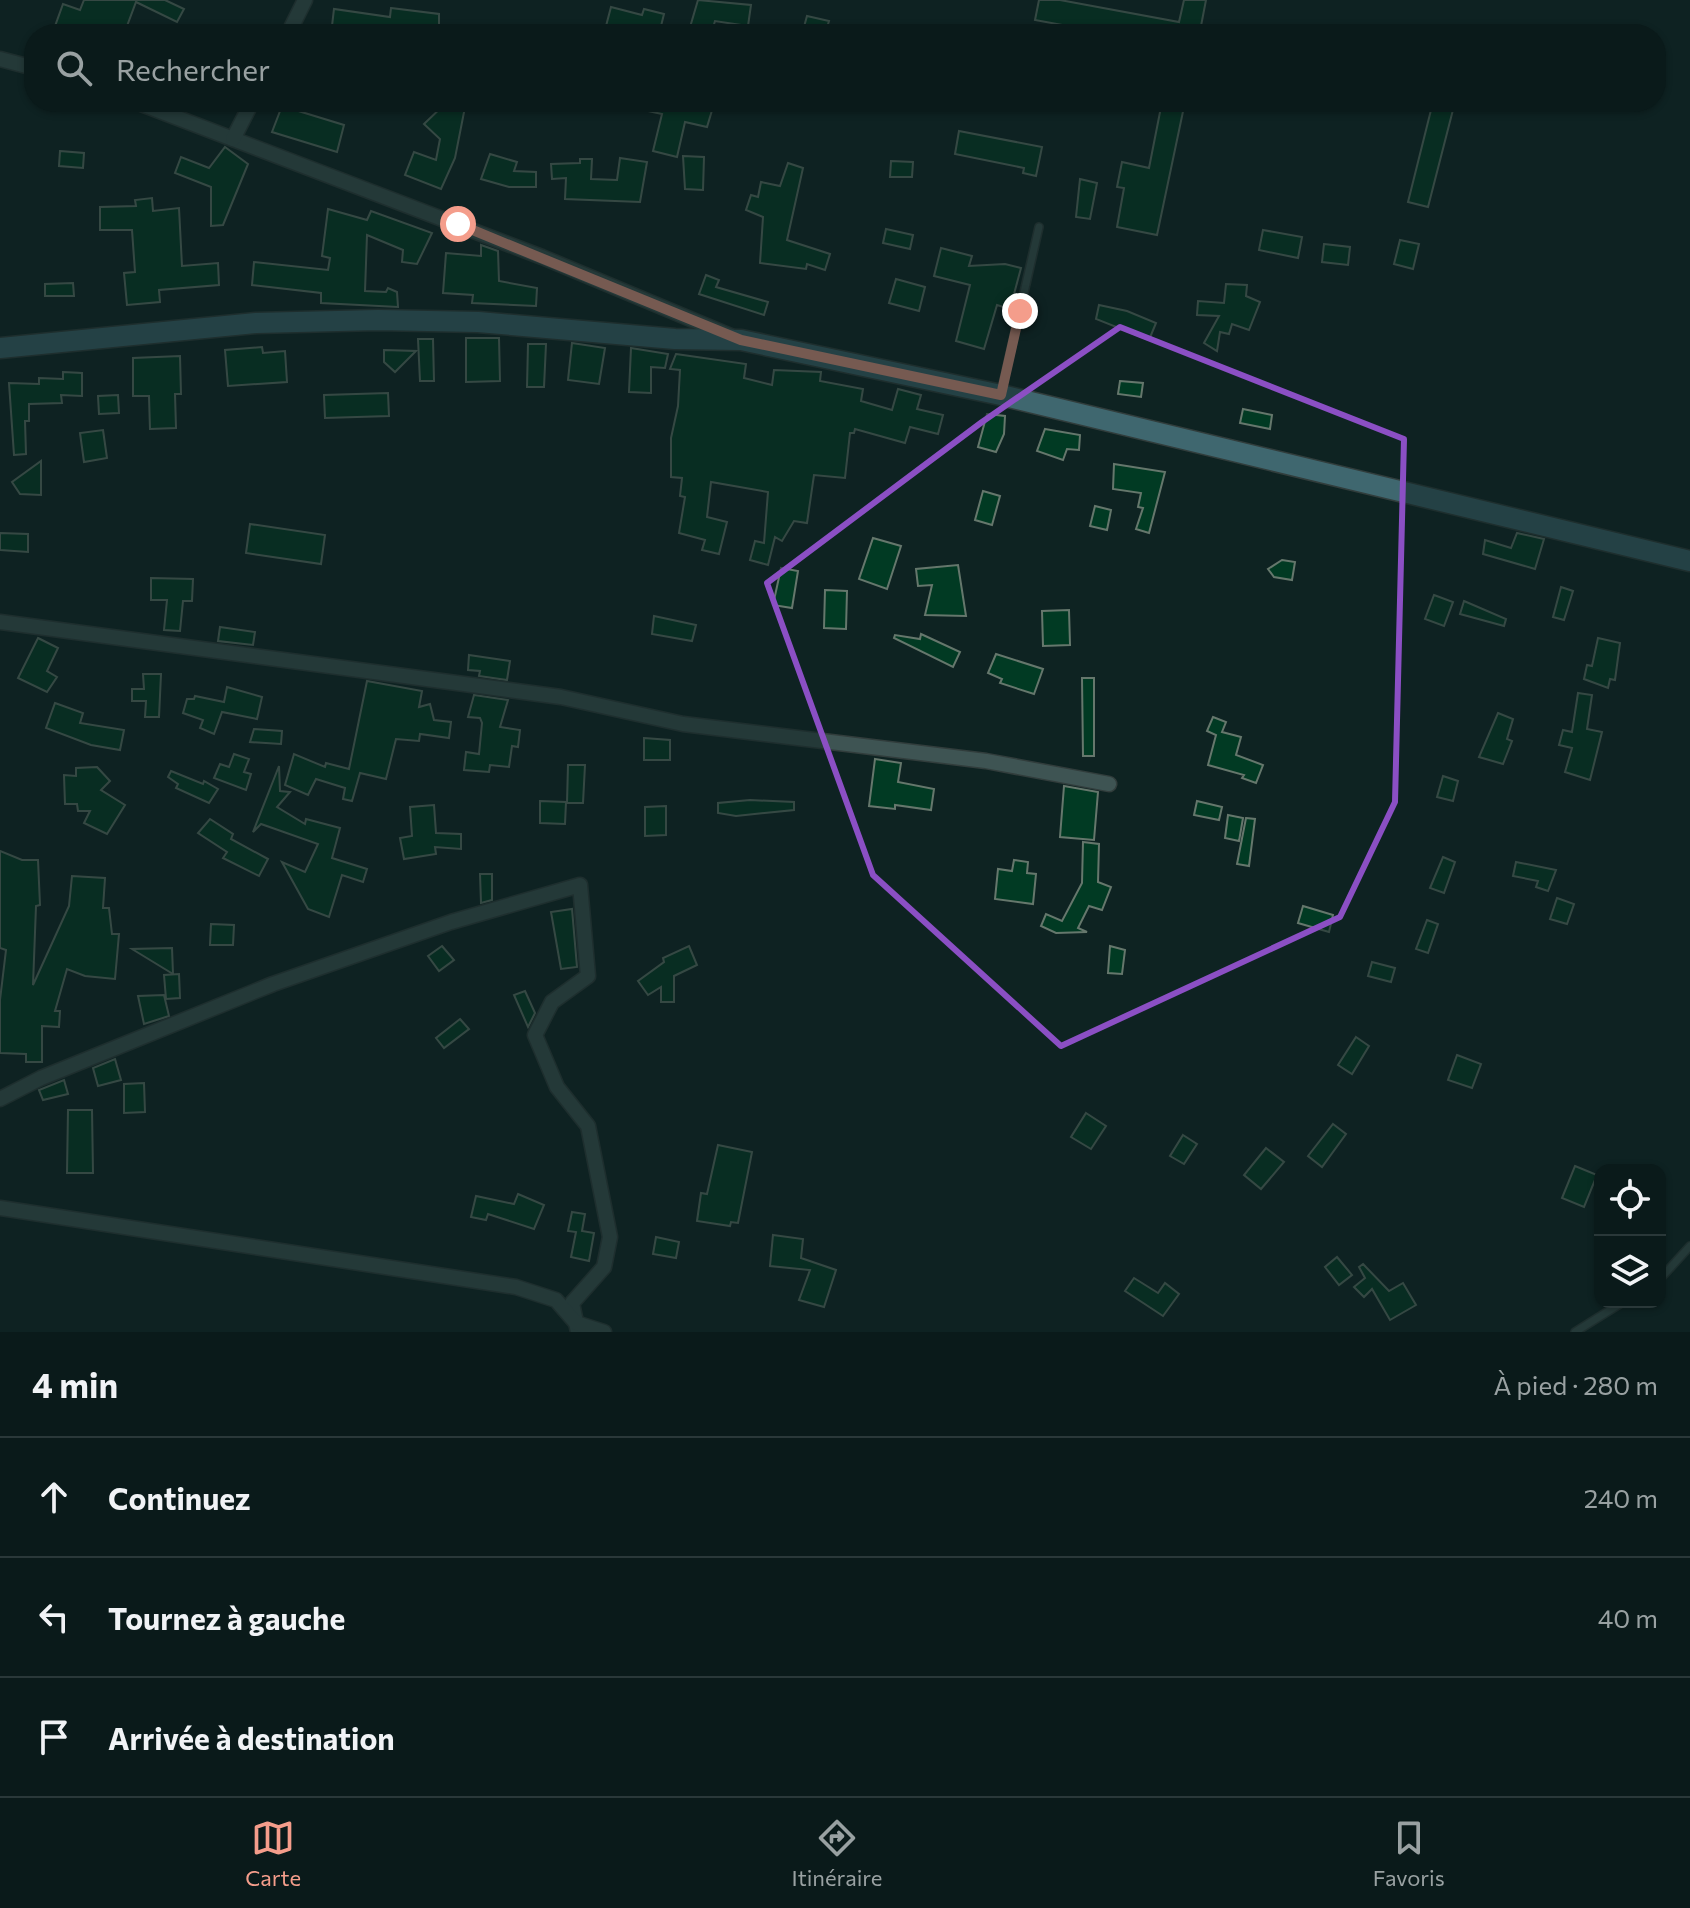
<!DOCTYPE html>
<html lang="fr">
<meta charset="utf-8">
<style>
body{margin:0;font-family:Commissioner,sans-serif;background:#132323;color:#f1f3f6}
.controls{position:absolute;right:24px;bottom:24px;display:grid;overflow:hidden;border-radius:16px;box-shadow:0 2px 6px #0004}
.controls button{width:72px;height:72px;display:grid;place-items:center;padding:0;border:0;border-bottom:2px solid #2a3839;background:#0a1a1a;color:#f1f3f6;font:40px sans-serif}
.stop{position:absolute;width:24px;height:24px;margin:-18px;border:6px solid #f49d8b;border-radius:50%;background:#fff}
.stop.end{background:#f49d8b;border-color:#fff;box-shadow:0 2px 8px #0008}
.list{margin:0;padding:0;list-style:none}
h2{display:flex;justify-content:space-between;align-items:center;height:104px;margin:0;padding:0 32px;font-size:34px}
h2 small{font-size:26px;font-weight:400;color:#99a1a2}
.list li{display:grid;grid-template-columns:52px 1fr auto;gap:24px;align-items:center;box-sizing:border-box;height:120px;padding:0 32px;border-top:2px solid #2a3839}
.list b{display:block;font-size:30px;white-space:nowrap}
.list em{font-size:26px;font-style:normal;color:#99a1a2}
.icon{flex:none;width:44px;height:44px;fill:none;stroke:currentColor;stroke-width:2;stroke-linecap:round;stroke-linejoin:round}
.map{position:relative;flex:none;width:1690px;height:1332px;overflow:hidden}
.search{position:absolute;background:#0a1a1a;box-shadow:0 2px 6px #0004;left:24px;right:24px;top:24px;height:88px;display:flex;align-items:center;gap:20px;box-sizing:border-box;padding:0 28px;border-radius:32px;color:#99a1a2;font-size:30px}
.sheet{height:464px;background:#0a1a1a}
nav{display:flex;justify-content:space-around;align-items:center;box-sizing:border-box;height:112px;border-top:2px solid #2a3839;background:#0a1a1a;font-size:22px;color:#99a1a2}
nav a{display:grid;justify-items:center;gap:4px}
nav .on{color:#f49d8b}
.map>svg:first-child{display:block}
</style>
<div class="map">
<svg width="1690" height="1332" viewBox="0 0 1690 1332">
<rect width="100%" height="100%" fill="#0e2322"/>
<g fill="#013a23" stroke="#65776c" stroke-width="2">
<polygon points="84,0 165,0 184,9 177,22 136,2 124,34 69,34 54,29 63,4 80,10"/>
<polygon points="698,0 751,5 748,26 715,21 711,34 688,34"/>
<polygon points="1039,0 1060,0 1179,22 1184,0 1206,0 1201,26 1210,27 1209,34 1111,34 1035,20"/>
<polygon points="611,7 642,15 644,9 664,14 659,34 637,34 606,26"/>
<polygon points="391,8 439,14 439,30 405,28 405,32 374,28 374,31 332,26 334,9 390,17"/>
<polygon points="807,16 829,21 825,34 802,34"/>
<polygon points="447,102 466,102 455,158 441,189 405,175 414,152 436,160 440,139 424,124"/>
<polygon points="635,102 692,102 713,107 707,127 685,122 677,157 653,151 662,114 634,108"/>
<polygon points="1162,102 1185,102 1157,235 1117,227 1124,188 1117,187 1122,162 1149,168"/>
<polygon points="1433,102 1455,102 1428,207 1408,202"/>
<polygon points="282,106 344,125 337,152 272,132"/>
<polygon points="959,131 1042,147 1036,176 1023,173 1024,168 955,154"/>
<polygon points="225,147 248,164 223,225 211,226 211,187 175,173 181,157 209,168"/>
<polygon points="60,151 84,153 83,168 59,166"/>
<polygon points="490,154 517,162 514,171 536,172 536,187 509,187 481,179"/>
<polygon points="683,156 704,157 703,190 685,189"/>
<polygon points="620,158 647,162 640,202 565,199 566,178 552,179 551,164 580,163 580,159 592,159 591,179 617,180"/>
<polygon points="891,161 913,162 912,177 890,177"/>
<polygon points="788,163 803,168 787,240 830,254 825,270 807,264 806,269 760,263 763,217 746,210 751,195 758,197 761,182 780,186"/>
<polygon points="1080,179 1097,183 1090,219 1076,217"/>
<polygon points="152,198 153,211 179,208 182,266 218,263 219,285 159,290 160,302 127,305 124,273 135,272 132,230 100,230 100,207 136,206 135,200"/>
<polygon points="328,209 367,220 371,211 432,233 417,264 402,262 403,250 367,235 365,291 386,292 388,288 397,292 398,307 321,303 321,293 252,285 254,262 328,270 330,258 322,256"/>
<polygon points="886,229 913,235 910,249 883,243"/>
<polygon points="1263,230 1302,237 1298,258 1259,250"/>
<polygon points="1400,240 1419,244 1413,269 1394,264"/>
<polygon points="1324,244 1350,247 1348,265 1322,262"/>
<polygon points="481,245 498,251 499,281 537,288 536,306 472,303 473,295 443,293 446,253 481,256"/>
<polygon points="941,248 972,256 969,266 1005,264 1021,268 1010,309 997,305 984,349 956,341 970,285 934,276"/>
<polygon points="706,275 719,280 716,287 768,302 764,315 699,294"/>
<polygon points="896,279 925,287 919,311 889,303"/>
<polygon points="73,283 74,296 45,296 45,284"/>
<polygon points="1226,284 1247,285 1246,296 1260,302 1249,330 1232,324 1229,334 1220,332 1217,351 1204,343 1219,316 1197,315 1198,301 1224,303"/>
<polygon points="1099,305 1127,311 1156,323 1149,340 1096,319"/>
<polygon points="466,338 499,338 500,381 466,382"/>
<polygon points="418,339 433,339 434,381 420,381"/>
<polygon points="572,343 605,348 599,384 568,380"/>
<polygon points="528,344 546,344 544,387 527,387"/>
<polygon points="262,347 263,353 285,351 287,382 228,386 225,350"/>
<polygon points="631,348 668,354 665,368 651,367 651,393 629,392"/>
<polygon points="384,350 416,351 395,372 384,362"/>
<polygon points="676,354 746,364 744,378 772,385 774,370 821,372 820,381 863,389 861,401 892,410 898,389 921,395 917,409 943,415 938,434 910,427 905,443 855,429 854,433 850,433 845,478 814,475 807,523 794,521 782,541 775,537 768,565 750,560 755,541 764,543 768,492 711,482 707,517 727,522 719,554 702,550 705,540 679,533 685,497 680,496 682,478 671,477 671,438 678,406 680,370 670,369"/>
<polygon points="180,356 181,394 175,394 176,428 150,429 149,396 133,396 133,358"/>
<polygon points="63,372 82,373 82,396 61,395 62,403 29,404 29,421 25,421 26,454 14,455 9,383 39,384 39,378 63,379"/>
<polygon points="1120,381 1143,383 1141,397 1118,394"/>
<polygon points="388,393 389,416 325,418 324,395"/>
<polygon points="118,395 119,413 99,414 98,396"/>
<polygon points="1243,409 1272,415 1270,429 1240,423"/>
<polygon points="987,414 1005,416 1004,434 996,452 978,447"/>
<polygon points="1045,429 1080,435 1079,450 1067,449 1063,460 1037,451"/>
<polygon points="103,430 107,458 84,462 80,433"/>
<polygon points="41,461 41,495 20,494 12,482"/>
<polygon points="1114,464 1165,472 1149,533 1136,529 1143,508 1138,507 1141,493 1113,489"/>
<polygon points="983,491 1000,496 992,525 975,520"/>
<polygon points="1095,506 1111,510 1107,530 1090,526"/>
<polygon points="250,524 325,535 321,564 246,553"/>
<polygon points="0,533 28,534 28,552 0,550"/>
<polygon points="1517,533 1544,539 1535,569 1483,554 1485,540 1511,548"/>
<polygon points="873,538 901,546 887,589 859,579"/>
<polygon points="1282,560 1295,562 1292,580 1274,577 1268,569"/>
<polygon points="958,565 966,616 925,615 932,585 918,586 916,569"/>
<polygon points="781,568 798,571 792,608 773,605"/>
<polygon points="151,578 193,579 192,601 183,601 180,631 164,630 167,600 151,600"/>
<polygon points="1561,587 1573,591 1564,620 1553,617"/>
<polygon points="825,590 847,591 846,629 824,628"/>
<polygon points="1434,595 1453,602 1444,626 1425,619"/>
<polygon points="1464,601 1506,619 1504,626 1460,614"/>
<polygon points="1069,610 1070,645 1043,646 1042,611"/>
<polygon points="654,616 696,625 692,641 652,634"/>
<polygon points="220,627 255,632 253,645 218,641"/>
<polygon points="921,634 960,652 953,667 894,638 895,635 920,639"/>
<polygon points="38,638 58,648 47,671 57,677 47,692 18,678"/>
<polygon points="1598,638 1620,643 1615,680 1610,679 1608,688 1584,679 1587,665 1592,666"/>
<polygon points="996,654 1043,669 1034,694 1000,683 1002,679 988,673"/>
<polygon points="469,655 510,661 507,680 479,676 480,671 468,670"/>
<polygon points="143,674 161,674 159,717 145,717 146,701 132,701 132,689 144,689"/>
<polygon points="1082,678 1094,678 1094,756 1083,756"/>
<polygon points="367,681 422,691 419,707 430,704 434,720 451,722 449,738 420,734 419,741 396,739 386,779 360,773 352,801 343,799 345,788 316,779 308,795 285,785 294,754 325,767 326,763 349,769"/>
<polygon points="227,687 262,697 257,719 222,712 214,734 200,728 203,720 183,713 187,699 194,699 195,696 224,702"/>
<polygon points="1578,693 1592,695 1587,729 1602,732 1590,780 1565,772 1572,748 1559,745 1563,730 1572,732"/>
<polygon points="474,695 508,700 500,727 520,730 518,747 512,746 509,767 490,765 489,772 464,770 466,752 479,754 482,723 480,718 468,717"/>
<polygon points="55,703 83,713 80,723 124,730 120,750 91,745 46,728"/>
<polygon points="1498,713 1513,719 1507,739 1512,741 1503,764 1479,757"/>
<polygon points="1213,717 1226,722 1222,732 1241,737 1236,755 1263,765 1256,783 1242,778 1244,775 1208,765 1216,735 1207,731"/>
<polygon points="254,729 282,731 281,744 250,742"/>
<polygon points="644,738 670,740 670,760 644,760"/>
<polygon points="234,754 249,759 244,772 251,774 246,790 214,778 220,764 229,767"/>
<polygon points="875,759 901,763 898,782 934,789 931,810 895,805 895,809 869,806"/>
<polygon points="568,765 585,765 583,803 567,803"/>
<polygon points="279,766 280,791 290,792 277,807 305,824 306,819 340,828 332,858 367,869 363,882 342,875 329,917 308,909 282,862 305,872 318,844 261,824 253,832"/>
<polygon points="97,767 110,781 101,790 125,805 107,834 84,823 90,811 78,811 77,804 65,804 64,775 76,776 76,768"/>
<polygon points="171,771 203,784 204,781 218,789 209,803 176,788 178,784 168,777"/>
<polygon points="1443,776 1458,781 1453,801 1437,797"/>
<polygon points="1064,786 1098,792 1094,840 1060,837"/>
<polygon points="750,800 794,802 794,810 736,816 718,813 718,803"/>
<polygon points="540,801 566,802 565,824 540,823"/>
<polygon points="1197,801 1222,807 1219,820 1194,815"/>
<polygon points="434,805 436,833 461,834 461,849 435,847 436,854 404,859 400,838 412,836 410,807"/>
<polygon points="666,806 666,835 645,836 645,807"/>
<polygon points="1228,815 1243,818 1239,841 1225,838"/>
<polygon points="1246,818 1255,819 1249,866 1237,864"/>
<polygon points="210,819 233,834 231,839 268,859 259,876 223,858 227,852 198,833"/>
<polygon points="1083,842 1099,844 1098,882 1111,887 1102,910 1089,906 1078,928 1087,932 1056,933 1041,926 1046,914 1062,921 1082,883"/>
<polygon points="0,851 22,860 38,860 40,905 36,906 33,985 69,906 72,876 105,878 103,908 109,908 112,934 119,934 115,979 85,976 67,969 55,1011 60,1011 59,1027 42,1026 42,1062 26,1062 26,1054 0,1053 0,1000 6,950 0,948"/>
<polygon points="1443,857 1455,862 1444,893 1430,888"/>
<polygon points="1014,860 1028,862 1027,873 1036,874 1033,904 995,899 998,869 1012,871"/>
<polygon points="1516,862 1556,870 1548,891 1536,887 1538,881 1513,876"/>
<polygon points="480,874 492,874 492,900 481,903"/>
<polygon points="1557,898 1574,904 1567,924 1550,919"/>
<polygon points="1303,906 1333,915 1329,932 1298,923"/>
<polygon points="572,909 577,967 561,969 551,912"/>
<polygon points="1427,920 1438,924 1428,953 1416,949"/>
<polygon points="211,924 234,925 233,945 210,945"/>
<polygon points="442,946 454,960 439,971 428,956"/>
<polygon points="689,946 697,965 674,976 674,1002 661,1002 661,987 648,995 638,981 664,962 663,958"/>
<polygon points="1110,946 1125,950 1122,974 1108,973"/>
<polygon points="172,948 173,974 132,949"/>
<polygon points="1372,962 1395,968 1391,982 1368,976"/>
<polygon points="179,974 180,998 166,999 164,975"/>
<polygon points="525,991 535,1013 528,1027 514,995"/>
<polygon points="164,995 169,1016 144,1024 138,996"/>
<polygon points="460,1019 469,1029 444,1048 436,1038"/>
<polygon points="1356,1037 1369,1046 1352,1074 1338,1065"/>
<polygon points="1457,1055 1481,1064 1472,1088 1448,1080"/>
<polygon points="115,1059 121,1080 98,1086 93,1068"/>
<polygon points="64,1080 68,1094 43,1100 39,1090"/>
<polygon points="144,1083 145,1112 124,1113 124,1084"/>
<polygon points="68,1110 92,1110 93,1173 67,1173"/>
<polygon points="1086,1113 1106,1126 1091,1149 1071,1137"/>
<polygon points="1333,1124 1346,1134 1322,1167 1308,1156"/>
<polygon points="1183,1135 1197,1144 1184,1164 1170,1156"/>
<polygon points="718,1145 752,1152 738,1223 731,1222 730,1226 697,1221 701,1193 707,1194"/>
<polygon points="1266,1148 1284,1162 1261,1189 1244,1175"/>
<polygon points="1575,1166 1597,1175 1584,1207 1562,1198"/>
<polygon points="518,1194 544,1205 534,1229 488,1214 486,1220 471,1217 476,1196 514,1204"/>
<polygon points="572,1212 585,1214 582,1231 594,1233 589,1261 571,1257 576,1232 568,1231"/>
<polygon points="773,1235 803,1239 801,1258 836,1270 824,1307 799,1300 810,1270 770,1266"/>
<polygon points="656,1237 679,1242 676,1258 653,1254"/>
<polygon points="1337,1257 1352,1275 1339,1285 1325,1267"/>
<polygon points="1363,1264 1389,1291 1403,1283 1416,1305 1390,1320 1372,1289 1364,1297 1354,1287 1365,1278 1359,1267"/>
<polygon points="1134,1278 1158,1293 1165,1283 1179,1294 1163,1316 1125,1291"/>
</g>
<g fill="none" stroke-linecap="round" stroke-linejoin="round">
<defs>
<g id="lane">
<polyline points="1001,393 1039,227"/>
<polyline points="1660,1279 1690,1246"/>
<polyline points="1575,1332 1623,1302"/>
</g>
<g id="street">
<polyline points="288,34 305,0"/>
<polyline points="0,59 34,68"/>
<polyline points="136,102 542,257 731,336"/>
<polyline points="233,139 252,102"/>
<polyline points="0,622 561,697 683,724 986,761 1109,784"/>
<polyline points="0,1099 41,1078 273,984 451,922 580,885 588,976 552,1002 535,1035 557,1087 588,1126 610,1237 604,1267 572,1303 578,1332"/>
<polyline points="0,1208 516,1287 556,1300 576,1323 604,1332"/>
</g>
<polyline id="secondary" points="0,348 256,323 378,320 478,322 675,339 741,340 1001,395 1690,561"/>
</defs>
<use href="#lane" stroke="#313d3c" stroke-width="10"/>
<use href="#street" stroke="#313d3c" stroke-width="17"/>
<use href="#secondary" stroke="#313d3c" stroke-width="23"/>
<use href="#lane" stroke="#3e5453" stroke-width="7"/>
<use href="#street" stroke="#3e5453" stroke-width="14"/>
<use href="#secondary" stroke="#3f676f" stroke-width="20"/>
</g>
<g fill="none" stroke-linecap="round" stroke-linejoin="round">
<polyline stroke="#f49d8b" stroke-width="10" points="458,224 741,340 1001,395 1020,311"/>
</g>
<path d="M0 0H1690V1332H0ZM 1120,327 L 1404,439 L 1395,802 L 1340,917 L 1061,1046 L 873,875 L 767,583 L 982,422 Z" fill="#0e2322" fill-opacity=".55" fill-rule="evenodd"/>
<path fill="none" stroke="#8b4fc4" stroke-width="6" stroke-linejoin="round" d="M 1120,327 L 1404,439 L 1395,802 L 1340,917 L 1061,1046 L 873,875 L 767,583 L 982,422 Z"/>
</svg>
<div class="controls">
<button><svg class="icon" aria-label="locate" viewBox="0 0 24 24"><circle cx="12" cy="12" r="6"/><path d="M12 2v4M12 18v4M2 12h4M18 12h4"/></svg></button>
<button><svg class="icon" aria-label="layers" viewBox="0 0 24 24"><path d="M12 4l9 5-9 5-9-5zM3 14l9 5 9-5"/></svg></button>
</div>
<div class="stop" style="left:458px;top:224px"></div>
<div class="stop end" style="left:1020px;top:311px"></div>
<div class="search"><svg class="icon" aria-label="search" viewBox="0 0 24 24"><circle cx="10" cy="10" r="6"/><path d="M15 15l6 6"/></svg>Rechercher</div>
</div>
<section class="sheet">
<h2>4 min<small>À pied · 280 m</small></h2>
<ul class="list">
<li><svg class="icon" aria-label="ahead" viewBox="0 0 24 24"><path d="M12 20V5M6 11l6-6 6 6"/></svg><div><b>Continuez</b></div><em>240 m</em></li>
<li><svg class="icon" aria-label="left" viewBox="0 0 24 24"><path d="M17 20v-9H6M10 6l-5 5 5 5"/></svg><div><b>Tournez à gauche</b></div><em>40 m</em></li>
<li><svg class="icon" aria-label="arrive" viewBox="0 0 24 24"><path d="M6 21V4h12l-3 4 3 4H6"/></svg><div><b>Arrivée à destination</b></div></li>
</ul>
</section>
<nav>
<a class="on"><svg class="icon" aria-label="map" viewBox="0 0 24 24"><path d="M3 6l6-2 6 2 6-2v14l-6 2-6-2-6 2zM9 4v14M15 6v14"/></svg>Carte</a>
<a><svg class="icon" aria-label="directions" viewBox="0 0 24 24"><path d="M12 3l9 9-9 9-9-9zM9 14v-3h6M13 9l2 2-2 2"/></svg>Itinéraire</a>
<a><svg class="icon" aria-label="saved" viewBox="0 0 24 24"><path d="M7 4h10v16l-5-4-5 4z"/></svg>Favoris</a>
</nav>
